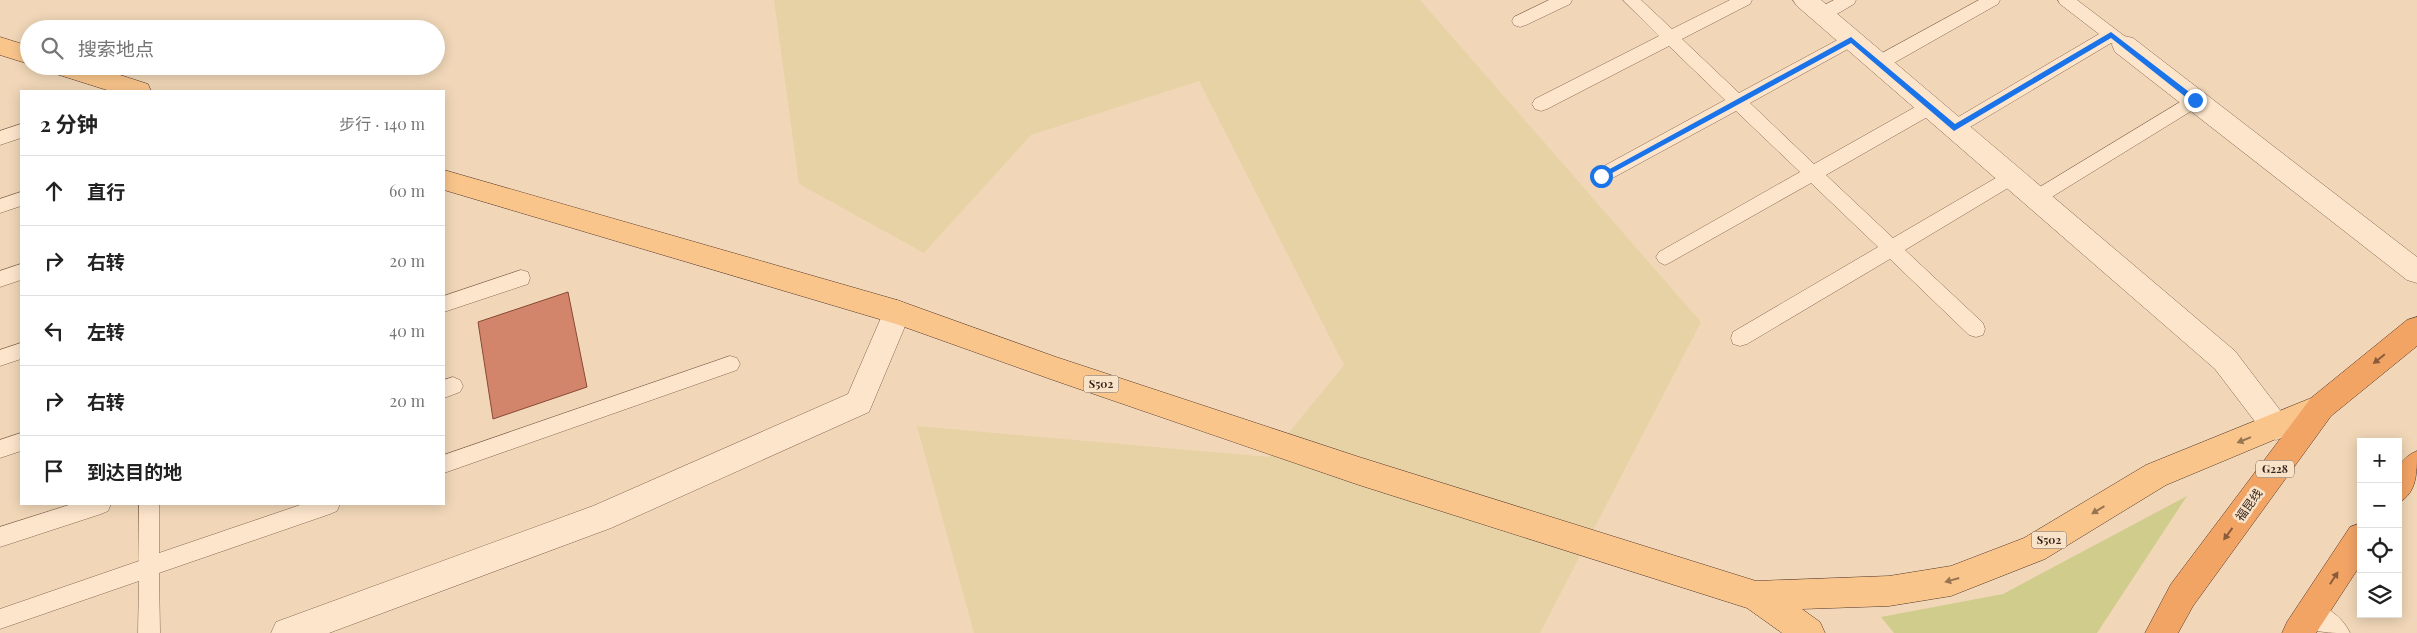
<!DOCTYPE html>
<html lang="zh">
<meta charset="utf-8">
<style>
body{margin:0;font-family:"Playfair Display","Noto Sans SC",serif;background:#f2f2f2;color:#222}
.controls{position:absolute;right:15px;bottom:15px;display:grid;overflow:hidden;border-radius:0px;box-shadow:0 2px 12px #0003}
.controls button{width:45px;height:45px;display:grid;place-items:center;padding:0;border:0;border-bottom:1px solid #e0e0e0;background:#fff;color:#222;font:25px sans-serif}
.stop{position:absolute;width:15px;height:15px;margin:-11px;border:4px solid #1a73e8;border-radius:50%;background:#fff}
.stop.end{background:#1a73e8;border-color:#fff;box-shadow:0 1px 5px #0008}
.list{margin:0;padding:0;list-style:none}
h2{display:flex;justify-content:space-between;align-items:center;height:65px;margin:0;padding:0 20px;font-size:21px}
h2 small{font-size:16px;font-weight:400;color:#767676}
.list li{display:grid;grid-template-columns:32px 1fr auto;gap:15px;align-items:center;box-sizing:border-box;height:70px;padding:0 20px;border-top:1px solid #e0e0e0}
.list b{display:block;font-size:19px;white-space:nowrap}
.list em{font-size:16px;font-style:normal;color:#767676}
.icon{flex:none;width:28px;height:28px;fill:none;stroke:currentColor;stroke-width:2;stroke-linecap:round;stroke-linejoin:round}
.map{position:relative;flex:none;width:2417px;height:633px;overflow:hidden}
.search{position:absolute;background:#fff;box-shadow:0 2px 12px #0003;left:20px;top:20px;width:425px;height:55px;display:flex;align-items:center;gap:12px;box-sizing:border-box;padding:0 18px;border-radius:28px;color:#767676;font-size:19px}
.panel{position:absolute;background:#fff;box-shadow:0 2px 12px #0003;left:20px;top:90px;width:425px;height:415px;border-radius:0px}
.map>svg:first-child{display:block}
</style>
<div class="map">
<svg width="2417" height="633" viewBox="0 0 2417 633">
<rect width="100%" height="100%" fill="#f1d7b8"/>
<polygon fill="#e7d2a5" points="774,0 1420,0 1701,322 1540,633 974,633 917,426 1269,457 1344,365 1199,81 1031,135 924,253 799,184"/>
<polygon fill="#cfcc8c" points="2187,496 2097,633 1894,633 1881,617 2003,594"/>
<polygon fill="#d2856a" stroke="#884a36" points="568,292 587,387 493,419 478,322"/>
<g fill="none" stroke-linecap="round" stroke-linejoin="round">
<defs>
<g id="service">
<polygon points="1549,0 1572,0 1570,4 1526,25 1520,27 1514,25 1512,21 1514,17"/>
<polygon points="1623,0 1641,0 1672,29 1730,0 1752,0 1750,4 1682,39 1739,93 1845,36 1851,34 1857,36 1859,40 1857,44 1750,103 1814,164 1924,102 1930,100 1936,102 1939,107 1936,112 1826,175 1893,238 2006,172 2012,170 2018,172 2021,177 2018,182 1905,250 1983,323 1985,329 1983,335 1976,337 1969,335 1890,259 1747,344 1740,346 1733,344 1731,338 1733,332 1878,247 1811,183 1671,262 1665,265 1659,262 1656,257 1659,252 1800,172 1736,111 1607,181 1601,183 1595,181 1592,176 1595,171 1725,100 1669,46 1547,109 1541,111 1535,109 1532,104 1535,99 1659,36"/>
<path d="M 1834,0 L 1856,0 L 1854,4 C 1843,10 1828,22 1815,18 L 1813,14 L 1815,10 Z"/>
<polygon points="1979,0 2000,0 1998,4 1885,68 1879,69 1873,68 1871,63 1873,58"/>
<polygon points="2058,0 2077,0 2127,38 2129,42 2127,46 2121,48 2111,43 1960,133 1954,135 1948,133 1945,128 1948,123 2099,34 2060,4"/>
<polygon points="2195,93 2201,95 2203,100 2201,105 2042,203 2036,205 2030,203 2027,198 2030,193"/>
<polygon points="21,124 21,138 0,145 0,131"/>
<polygon points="21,192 21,206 0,213 0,199"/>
<polygon points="21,264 21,280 0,287 0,271"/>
<polygon points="521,270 528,272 530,278 528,284 444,312 444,296"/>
<polygon points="21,343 21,359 0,366 0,350"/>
<polygon points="730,356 737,358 740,364 737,370 444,473 444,455"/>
<polygon points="453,377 460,380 463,386 460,392 444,398 444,380"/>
<polygon points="21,433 21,451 0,458 0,440"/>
<polygon points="72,504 111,504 108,511 101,514 0,547 0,527"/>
<polygon points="139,504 159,504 159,553 303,504 340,504 337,511 330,514 159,573 160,633 138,633 139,581 0,629 0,609 139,561"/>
</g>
<g id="minor">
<polygon points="1793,0 1821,0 2235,351 2286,418 2290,427 2286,436 2276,440 2266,436 2215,369 1797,6"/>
<polygon points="2124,36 2133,38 2417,257 2417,283 2407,280 2115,52 2112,45 2115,38"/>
<polygon points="897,300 907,304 911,312 869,412 611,528 329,633 271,633 276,622 593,506 848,394 887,304"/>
<path d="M 2310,600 C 2326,606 2343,617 2350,633 C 2326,633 2305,633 2294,615 L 2299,604 Z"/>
</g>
<g id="primary">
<polygon points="0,37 29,46 29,64 0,55"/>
<polygon points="50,66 92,66 148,84 151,91 110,91 53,73"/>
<polygon points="444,170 897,300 1056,357 1359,457 1756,581 1889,576 1951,566 2024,538 2146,465 2321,394 2331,398 2335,407 2331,416 2166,485 2045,559 1951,596 1889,606 1802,609 1820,622 1825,633 1782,633 1747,608 1359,485 1056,381 896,324 444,190"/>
</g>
<g id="trunk">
<polygon points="2417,317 2417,346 2331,416 2193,606 2178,633 2145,633 2171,584 2311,398 2407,320"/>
<path d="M 2417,451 C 2417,474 2417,493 2398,503 C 2398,480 2392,461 2417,451 Z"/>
<polygon points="2361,523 2361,564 2316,633 2282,633 2287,622 2350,527"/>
</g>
</defs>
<use href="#service" stroke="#886652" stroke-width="1"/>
<use href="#minor" stroke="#886652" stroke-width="1"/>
<use href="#primary" stroke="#543528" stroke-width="1"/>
<use href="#trunk" stroke="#543528" stroke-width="1"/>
<use href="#service" fill="#fce5cb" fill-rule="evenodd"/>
<use href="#minor" fill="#fce5cb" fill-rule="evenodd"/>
<use href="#primary" fill="#f9c58b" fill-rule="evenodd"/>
<use href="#trunk" fill="#f2a465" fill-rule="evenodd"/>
</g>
<defs><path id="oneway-solid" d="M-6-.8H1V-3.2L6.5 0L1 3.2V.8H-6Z" transform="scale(1.25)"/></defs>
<g fill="#8a5c3b">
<use href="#oneway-solid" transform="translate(2379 359) rotate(141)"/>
<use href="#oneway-solid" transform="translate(2228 534) rotate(126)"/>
<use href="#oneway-solid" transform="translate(2334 578) rotate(-57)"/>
</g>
<g fill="#977452">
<use href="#oneway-solid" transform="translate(2244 440) rotate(158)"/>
<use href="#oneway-solid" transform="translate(2098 510) rotate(149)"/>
<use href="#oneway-solid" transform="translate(1952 580) rotate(164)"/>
</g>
<polygon fill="#1a73e8" points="2111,32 2197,98 2197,102 2192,102 2111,38 1954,131 1851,43 1603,178 1598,178 1597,176 1851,37 1955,124"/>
<g text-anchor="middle" stroke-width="5" stroke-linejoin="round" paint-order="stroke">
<g fill="#f8e2c8" stroke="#705c4e" stroke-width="1">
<rect x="1083.5" y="375.5" width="35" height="17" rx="4"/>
<rect x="2256" y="460.5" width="38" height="17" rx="4"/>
<rect x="2031.5" y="531.5" width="35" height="17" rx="4"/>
</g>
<g font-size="11" font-weight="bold" fill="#352219">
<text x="1101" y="388">S502</text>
<text x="2275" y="473">G228</text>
<text x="2049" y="544">S502</text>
</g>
<g font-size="12" fill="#352219" stroke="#f8e2c8">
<text transform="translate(2249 505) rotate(-54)" y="4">福昆线</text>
</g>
</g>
</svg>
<div class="controls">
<button>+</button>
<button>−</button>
<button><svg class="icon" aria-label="locate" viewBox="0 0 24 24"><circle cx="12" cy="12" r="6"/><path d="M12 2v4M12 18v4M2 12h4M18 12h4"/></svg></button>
<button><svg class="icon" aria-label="layers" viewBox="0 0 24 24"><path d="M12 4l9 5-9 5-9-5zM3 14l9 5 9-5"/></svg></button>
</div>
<div class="stop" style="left:1601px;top:176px"></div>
<div class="stop end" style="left:2195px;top:100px"></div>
<div class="search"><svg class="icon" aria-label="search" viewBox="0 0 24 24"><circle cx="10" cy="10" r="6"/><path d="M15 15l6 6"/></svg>搜索地点</div>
<section class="panel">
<h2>2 分钟<small>步行 · 140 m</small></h2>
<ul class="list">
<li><svg class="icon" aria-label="ahead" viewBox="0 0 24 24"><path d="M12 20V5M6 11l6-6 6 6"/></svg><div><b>直行</b></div><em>60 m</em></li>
<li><svg class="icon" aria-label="right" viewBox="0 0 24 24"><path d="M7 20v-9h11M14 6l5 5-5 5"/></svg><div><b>右转</b></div><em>20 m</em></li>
<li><svg class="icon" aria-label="left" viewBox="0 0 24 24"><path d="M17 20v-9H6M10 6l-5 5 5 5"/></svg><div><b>左转</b></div><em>40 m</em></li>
<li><svg class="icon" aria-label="right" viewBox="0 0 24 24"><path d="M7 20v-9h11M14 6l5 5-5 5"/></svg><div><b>右转</b></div><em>20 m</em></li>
<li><svg class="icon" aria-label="arrive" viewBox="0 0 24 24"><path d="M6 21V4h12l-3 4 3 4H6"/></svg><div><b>到达目的地</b></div></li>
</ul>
</section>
</div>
